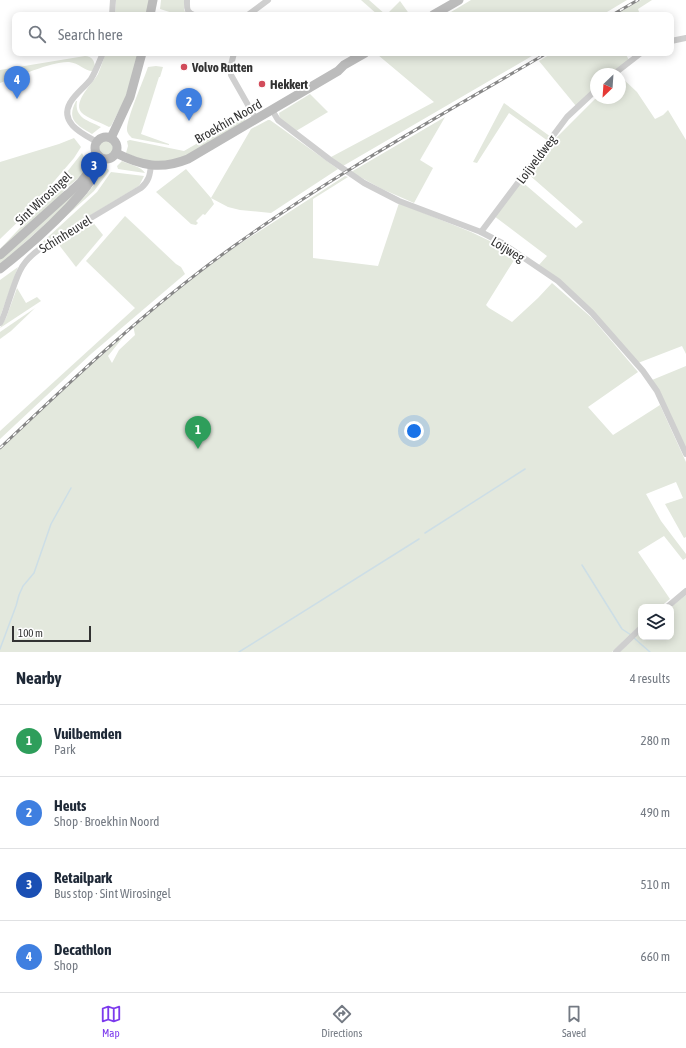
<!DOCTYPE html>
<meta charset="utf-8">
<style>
body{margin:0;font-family:"Asap Condensed",sans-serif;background:#f6f6f7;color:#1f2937}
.controls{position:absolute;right:12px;bottom:12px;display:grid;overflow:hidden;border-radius:8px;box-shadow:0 2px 10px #0003}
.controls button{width:36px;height:36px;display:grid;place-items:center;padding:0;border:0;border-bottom:1px solid #e0e1e3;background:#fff;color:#1f2937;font:20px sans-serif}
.compass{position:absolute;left:590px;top:68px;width:36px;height:36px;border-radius:50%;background:#fff;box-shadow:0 2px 10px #0003;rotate:205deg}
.scale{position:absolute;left:12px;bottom:10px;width:79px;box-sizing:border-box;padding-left:4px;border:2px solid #323232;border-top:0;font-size:11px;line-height:14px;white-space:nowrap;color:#323232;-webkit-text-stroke:3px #fff;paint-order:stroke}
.you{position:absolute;left:414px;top:431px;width:14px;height:14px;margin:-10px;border:3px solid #fff;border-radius:50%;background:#1a73e8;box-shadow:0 0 0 6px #1a73e833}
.badge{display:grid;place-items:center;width:26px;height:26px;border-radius:50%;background:#7c3aed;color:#fff;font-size:13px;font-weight:700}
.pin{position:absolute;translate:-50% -33px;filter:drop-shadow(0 1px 2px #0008)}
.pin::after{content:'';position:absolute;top:21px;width:14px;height:12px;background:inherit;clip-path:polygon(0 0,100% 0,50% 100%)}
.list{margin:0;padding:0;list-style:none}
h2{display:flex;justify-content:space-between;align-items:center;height:52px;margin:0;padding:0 16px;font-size:17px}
h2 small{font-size:13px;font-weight:400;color:#747a83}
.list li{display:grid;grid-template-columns:26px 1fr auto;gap:12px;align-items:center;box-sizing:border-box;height:72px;padding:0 16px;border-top:1px solid #e0e1e3}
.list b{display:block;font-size:15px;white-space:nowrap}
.list p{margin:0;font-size:13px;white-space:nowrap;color:#747a83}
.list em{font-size:13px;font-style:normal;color:#747a83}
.icon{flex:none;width:22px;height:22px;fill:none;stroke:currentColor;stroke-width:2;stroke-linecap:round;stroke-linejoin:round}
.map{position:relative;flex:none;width:686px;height:652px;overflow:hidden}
.search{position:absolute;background:#fff;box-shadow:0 2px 10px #0003;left:12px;right:12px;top:12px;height:44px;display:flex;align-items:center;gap:10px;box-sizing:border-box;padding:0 14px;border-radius:8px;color:#747a83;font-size:15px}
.sheet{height:340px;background:#fff}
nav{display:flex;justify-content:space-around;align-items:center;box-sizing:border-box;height:56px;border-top:1px solid #e0e1e3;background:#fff;font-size:11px;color:#747a83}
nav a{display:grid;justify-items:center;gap:2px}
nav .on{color:#7c3aed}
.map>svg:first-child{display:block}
</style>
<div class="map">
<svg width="686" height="652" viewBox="0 0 686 652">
<rect width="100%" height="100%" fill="#fff"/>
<g fill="#e3e8dd" fill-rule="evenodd">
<polygon points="116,0 149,0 147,15 115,15"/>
<polygon points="161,0 184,0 184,10 187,15 179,15 160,9"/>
<polygon points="361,0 369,0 386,15 400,1 410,15 378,15"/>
<polygon points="471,0 627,0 602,15 446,15"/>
<polygon points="641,0 652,0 638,9 640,15 614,15"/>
<path d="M 106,53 L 139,53 L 125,99 L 111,126 L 109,127 C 102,123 86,118 81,112 C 73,101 93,83 98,74 C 101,67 103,60 106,53 Z"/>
<polygon points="381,53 537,53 343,166 331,157 434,102 378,55"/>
<polygon points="552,53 625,53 629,60 610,74 596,74 596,87 576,106 539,61"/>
<path d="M 85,56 C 92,56 95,61 95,68 L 92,71 C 85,71 79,63 69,62 C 52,61 18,77 0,83 L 0,70 Z"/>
<path d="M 156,66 L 163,67 L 160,77 L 159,77 L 141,134 L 169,144 L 169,145 L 132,138 C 130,136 127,133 127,130 C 126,120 144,79 148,67 Z"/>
<polygon points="620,76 637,92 655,119 663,115 668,110 686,140 686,354 682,346 638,363 587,306 538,266 547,256 494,216 521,181 576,228 583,222 527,173 550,144 596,98 620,98"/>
<polygon points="310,94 328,112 296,131 280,119 279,113"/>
<path d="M 76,101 L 77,101 C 74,118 89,121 101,127 L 92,134 C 77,125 66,120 76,101 Z"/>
<polygon points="504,103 551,137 548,141 509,113 477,163 473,162"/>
<polygon points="245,113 245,121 196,152 168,162 145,161 126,153 128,146 127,141 130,140 184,151 236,121"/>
<polygon points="445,117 420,160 433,168 414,203 382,189 351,172"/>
<polygon points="268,120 270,120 338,169 271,213 240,210 228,207 211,198 214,204 205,215 203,214 196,221 198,223 196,225 191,224 156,192 186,169 211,198 251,129"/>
<polygon points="74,138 81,147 74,158 26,214 0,239 0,162 59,144"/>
<circle cx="106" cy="148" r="7"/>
<polygon points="82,153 85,159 90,164 86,172 65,189 57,201 0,252 0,249 37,210"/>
<path d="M 122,161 C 130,165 141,166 145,173 L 118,169 L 117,166 Z"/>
<polygon points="102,168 108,169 109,171 94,191 20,258 71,207 86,195 96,182"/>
<polygon points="111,172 144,176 139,186 36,248 97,192"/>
<path d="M 345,176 L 348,177 L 313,199 L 313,258 L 378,266 L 399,203 L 471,232 L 494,243 L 516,257 L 486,305 L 489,308 L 512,322 L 538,298 L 552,283 L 592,318 L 638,372 L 588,407 L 613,435 L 660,405 L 686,462 L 686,537 L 684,538 L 665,504 L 683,498 L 676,482 L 646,494 L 661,521 L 686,554 L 686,558 L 683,560 L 664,536 L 638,552 L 670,599 L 660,607 L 641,607 L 641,624 L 612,652 L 0,652 L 0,447 L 104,349 L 179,288 L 224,254 ZM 133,325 L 135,335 L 119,350 L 112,363 L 108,356 Z"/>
<polygon points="84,182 74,198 0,265 0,258"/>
<polygon points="125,216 176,264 181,267 185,274 91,354 0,439 0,431 135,308 86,261"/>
<polygon points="91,220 103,235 76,267 56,241"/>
<polygon points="18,267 0,317 0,280"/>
<polygon points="17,288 26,303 37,297 41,301 0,328 6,318"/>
<polygon points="35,308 11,331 0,339 0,332"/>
<polygon points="686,366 686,447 685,447 652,380"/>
<polygon points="686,595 686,652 620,652 641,632 641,637 671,637 671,607"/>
</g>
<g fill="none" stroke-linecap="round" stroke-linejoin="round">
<g stroke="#cddee6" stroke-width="1.5">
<polyline points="425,533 525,469"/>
<polyline points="582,565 622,629 631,635"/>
<polyline points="634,638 650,652"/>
<polyline points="0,649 16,606 19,595 23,586 34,573 51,524 71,488"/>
<polyline points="239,652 419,539"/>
</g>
<g stroke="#cfcfcf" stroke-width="6">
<path d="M 187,0 C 187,8 186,12 194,15"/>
<polyline points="112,15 113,0"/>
<polyline points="248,15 268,0"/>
<polyline points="671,41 686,38"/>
<polyline points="234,53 231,65 231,75 256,119"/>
<polyline points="614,74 641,53"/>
<polyline points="272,110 278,120 329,159 364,183 399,201 481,232 502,243 558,281 592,313 643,371 657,391 686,454"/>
<path d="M 97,142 C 83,134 59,123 70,103 C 75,94 85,87 91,79 C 96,71 99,62 103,53"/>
<polyline points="481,232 567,117 596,90"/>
<path d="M 0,323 C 4,317 6,309 8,303 C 18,275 18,263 44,246 L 141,188 C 149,181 150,175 151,165"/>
<polyline points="667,607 686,591"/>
<polyline points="616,652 641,628"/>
</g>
<g stroke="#bcbcbc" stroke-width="9">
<polyline points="150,15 153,0"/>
<polyline points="433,15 459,0"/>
<circle cx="106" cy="148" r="11"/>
<polyline points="111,138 130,97 142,53"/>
<path d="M 116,153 C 142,166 161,170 188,159 L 338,71 L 344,65 L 365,53"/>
<polyline points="0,255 81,182 91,169 98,155"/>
<path d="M 0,269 C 28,247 61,217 84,190 C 92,180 97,169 104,159"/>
</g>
<defs>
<g id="rail">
<polyline points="612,15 638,0"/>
<path d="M 0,448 C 75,377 150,306 234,246 C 334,174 442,115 547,53"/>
</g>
</defs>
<use href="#rail" stroke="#878787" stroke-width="3"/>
<use href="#rail" stroke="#fff" stroke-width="1.5" stroke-dasharray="4.5" stroke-linecap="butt"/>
</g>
<g fill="#d24c5b" stroke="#fff" stroke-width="1.5">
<circle cx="184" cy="67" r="4"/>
<circle cx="262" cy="84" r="4"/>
</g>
<g text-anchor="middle" stroke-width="4" stroke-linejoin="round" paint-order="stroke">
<g font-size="13" font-weight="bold" fill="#323232" stroke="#fff" text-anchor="start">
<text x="192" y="72">Volvo Rutten</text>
<text x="270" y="89">Hekkert</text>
</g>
<g font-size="13" fill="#323232" stroke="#fff">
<text transform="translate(228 121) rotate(-30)" y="5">Broekhin Noord</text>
<text transform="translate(536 159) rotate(-53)" y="5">Loijveldweg</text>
<text transform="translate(43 198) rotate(-43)" y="5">Sint Wirosingel</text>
<text transform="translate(65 234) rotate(-32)" y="5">Schinheuvel</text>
<text transform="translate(508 249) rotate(31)" y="5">Loijweg</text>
</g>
</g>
</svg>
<div class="controls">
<button><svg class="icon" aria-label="layers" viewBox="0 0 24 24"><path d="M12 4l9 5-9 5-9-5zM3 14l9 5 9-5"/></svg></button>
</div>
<svg class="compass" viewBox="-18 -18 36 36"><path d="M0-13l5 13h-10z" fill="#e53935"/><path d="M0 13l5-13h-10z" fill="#747a83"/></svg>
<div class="scale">100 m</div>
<div class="you"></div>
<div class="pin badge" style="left:198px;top:449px;background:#2e9e5b">1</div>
<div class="pin badge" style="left:189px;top:121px;background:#3f7fe0">2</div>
<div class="pin badge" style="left:94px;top:185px;background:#1a4fb4">3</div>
<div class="pin badge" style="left:17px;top:99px;background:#3f7fe0">4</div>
<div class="search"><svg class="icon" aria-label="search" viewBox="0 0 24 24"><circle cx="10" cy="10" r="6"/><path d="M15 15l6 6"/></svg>Search here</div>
</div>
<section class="sheet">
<h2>Nearby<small>4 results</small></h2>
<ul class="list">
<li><span class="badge" style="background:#2e9e5b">1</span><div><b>Vuilbemden</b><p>Park</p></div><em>280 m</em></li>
<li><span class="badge" style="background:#3f7fe0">2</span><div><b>Heuts</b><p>Shop · Broekhin Noord</p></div><em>490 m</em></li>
<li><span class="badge" style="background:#1a4fb4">3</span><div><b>Retailpark</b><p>Bus stop · Sint Wirosingel</p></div><em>510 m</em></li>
<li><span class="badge" style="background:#3f7fe0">4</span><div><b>Decathlon</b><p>Shop</p></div><em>660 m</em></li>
</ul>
</section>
<nav>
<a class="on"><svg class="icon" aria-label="map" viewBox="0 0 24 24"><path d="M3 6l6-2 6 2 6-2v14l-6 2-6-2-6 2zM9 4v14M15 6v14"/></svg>Map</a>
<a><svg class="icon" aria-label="directions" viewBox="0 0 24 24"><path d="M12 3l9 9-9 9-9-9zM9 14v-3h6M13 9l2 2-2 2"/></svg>Directions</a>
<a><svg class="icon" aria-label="saved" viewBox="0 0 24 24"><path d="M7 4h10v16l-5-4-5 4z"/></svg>Saved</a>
</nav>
